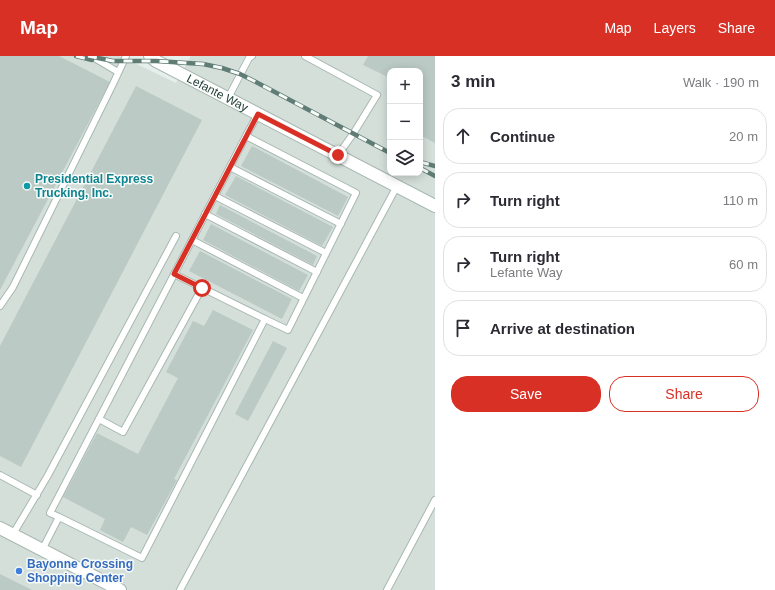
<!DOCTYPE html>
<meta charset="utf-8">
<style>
body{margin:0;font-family:Arial,sans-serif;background:#f2f2f3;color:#2b2b33}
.controls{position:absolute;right:12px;top:12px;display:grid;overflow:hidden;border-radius:8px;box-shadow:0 2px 10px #0003}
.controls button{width:36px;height:36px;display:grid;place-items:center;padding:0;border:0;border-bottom:1px solid #e1e1e2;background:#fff;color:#2b2b33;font:20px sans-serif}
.stop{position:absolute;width:12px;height:12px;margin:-9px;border:3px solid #d93025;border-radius:50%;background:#fff}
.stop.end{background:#d93025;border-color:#fff;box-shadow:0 1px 4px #0008}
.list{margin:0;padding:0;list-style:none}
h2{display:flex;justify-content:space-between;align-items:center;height:52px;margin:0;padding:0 16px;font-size:17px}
h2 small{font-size:13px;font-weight:400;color:#7c7c81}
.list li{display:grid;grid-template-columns:26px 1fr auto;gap:12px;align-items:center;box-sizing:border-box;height:56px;margin:0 8px 8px;padding:0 8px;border:1px solid #e1e1e2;border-radius:16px}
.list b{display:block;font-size:15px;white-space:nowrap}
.list p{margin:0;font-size:13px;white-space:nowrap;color:#7c7c81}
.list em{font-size:13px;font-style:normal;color:#7c7c81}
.actions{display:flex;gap:8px;padding:12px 16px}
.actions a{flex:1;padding:9px 0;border:1px solid #d93025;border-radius:16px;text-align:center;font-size:14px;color:#d93025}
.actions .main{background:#d93025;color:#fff}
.icon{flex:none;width:22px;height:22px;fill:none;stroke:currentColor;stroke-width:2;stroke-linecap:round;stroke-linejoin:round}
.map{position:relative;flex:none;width:435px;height:534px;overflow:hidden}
header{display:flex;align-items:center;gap:24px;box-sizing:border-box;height:56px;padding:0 20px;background:#d93025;color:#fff}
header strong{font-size:19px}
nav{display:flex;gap:22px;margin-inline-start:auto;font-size:14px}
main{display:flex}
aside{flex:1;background:#fff}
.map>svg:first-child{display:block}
</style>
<header>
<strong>Map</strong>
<nav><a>Map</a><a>Layers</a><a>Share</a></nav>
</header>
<main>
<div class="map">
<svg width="435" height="534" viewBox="0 0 435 534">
<rect width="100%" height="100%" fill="#e6efeb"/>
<path fill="#d4dfda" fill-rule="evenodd" d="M 0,0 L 120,0 L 176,27 L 191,0 L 435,0 L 435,534 L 0,534 ZM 390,15 L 420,15 L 420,117 L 390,117 Z"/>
<g fill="#bbcac4">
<polygon points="0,0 59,0 110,26 0,234"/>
<polygon points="368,0 435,0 435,87 420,79 420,15 390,15 390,22 363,9"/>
<polygon points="136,30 202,64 21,411 0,400 0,290"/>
<polygon points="252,90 348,141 338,160 241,110"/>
<polygon points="236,120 333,171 322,190 225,139"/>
<polygon points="220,149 317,200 313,209 216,158"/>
<polygon points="211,168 308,219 299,235 203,184"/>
<polygon points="200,195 292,243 282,263 189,215"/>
<polygon points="213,254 253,274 174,423 177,424 147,479 131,471 123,486 100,474 105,463 63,441 97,377 138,398 178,322 166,316 193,265 204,270"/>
<polygon points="273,285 287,292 248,365 235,358"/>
<polygon points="0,518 32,534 0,534"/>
</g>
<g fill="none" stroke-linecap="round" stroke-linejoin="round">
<defs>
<g id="service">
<polyline points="91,0 118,16"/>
<polyline points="305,0 377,39 353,78 338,99"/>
<polyline points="228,42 249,2 252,0"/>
<polyline points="246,80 258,58"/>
<polyline points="230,111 341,168"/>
<polyline points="215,140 326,197"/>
<polyline points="205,158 317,216"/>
<polyline points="192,184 303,242"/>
<polyline points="174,218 265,263"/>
<polyline points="0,250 13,231 113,28 126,0"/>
<polyline points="99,363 123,376 202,232"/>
<polyline points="0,419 37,439"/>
<polyline points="13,478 47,421 176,180"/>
<polyline points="42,494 59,461 142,502 265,263 288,274 356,137 246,80 50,457 59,461"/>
<polyline points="180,534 397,130"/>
<polyline points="387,534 435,444"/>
</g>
<g id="minor">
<path id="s1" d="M 150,0 L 156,5 L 435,150"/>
</g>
<polyline id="tertiary" points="0,472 120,534"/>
</defs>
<use href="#service" stroke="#a8b8b2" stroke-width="8"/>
<use href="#minor" stroke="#a8b8b2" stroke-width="14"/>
<use href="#tertiary" stroke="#a8b8b2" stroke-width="14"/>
<use href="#service" stroke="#fff" stroke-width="6"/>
<use href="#minor" stroke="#fff" stroke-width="12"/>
<use href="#tertiary" stroke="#fff" stroke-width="12"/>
<defs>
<g id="rail">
<polyline points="76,0 92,4"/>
<polyline points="88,0 113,5 156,5 203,8 222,12 240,18 254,25 390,97"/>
<polyline points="420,106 435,110"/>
<polyline points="420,112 435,120"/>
</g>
</defs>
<use href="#rail" stroke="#5f7d75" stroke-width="4.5"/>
<use href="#rail" stroke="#f7fbf9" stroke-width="3" stroke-dasharray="9" stroke-linecap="butt"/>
</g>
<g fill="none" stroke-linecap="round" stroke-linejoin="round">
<polyline stroke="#d93025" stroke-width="5" points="202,232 174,218 258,58 338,99"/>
</g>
<circle fill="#0f9aa8" stroke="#f7fbf9" stroke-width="1.5" cx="27" cy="130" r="4"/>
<circle fill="#3f7fe0" stroke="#f7fbf9" stroke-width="1.5" cx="19" cy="515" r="4"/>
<g text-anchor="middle" stroke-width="3" stroke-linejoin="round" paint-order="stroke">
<g font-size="12" fill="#24423a" stroke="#f7fbf9">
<text dy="4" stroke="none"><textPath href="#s1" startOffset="77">Lefante Way</textPath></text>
</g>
<g font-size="12" font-weight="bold" fill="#0d838f" stroke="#f7fbf9" text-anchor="start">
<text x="35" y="127">Presidential Express<tspan x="35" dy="14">Trucking, Inc.</tspan></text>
</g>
<g font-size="12" font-weight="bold" fill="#366cbe" stroke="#f7fbf9" text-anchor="start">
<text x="27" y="512">Bayonne Crossing<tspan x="27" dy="14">Shopping Center</tspan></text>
</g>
</g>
</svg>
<div class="controls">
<button>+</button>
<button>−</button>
<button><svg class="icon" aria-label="layers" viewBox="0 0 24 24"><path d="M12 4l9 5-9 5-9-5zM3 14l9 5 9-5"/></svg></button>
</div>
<div class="stop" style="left:202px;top:232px"></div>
<div class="stop end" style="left:338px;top:99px"></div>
</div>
<aside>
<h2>3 min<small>Walk · 190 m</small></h2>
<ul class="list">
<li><svg class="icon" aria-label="ahead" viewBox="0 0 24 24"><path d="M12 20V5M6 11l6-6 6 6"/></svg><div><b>Continue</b></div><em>20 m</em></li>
<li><svg class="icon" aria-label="right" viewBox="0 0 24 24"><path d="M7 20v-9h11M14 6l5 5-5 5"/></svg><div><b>Turn right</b></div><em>110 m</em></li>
<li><svg class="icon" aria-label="right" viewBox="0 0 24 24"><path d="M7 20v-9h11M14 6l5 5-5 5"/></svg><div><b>Turn right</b><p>Lefante Way</p></div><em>60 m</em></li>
<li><svg class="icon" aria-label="arrive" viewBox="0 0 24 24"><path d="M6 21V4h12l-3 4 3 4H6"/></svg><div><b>Arrive at destination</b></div></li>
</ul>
<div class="actions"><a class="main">Save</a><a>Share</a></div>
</aside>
</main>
